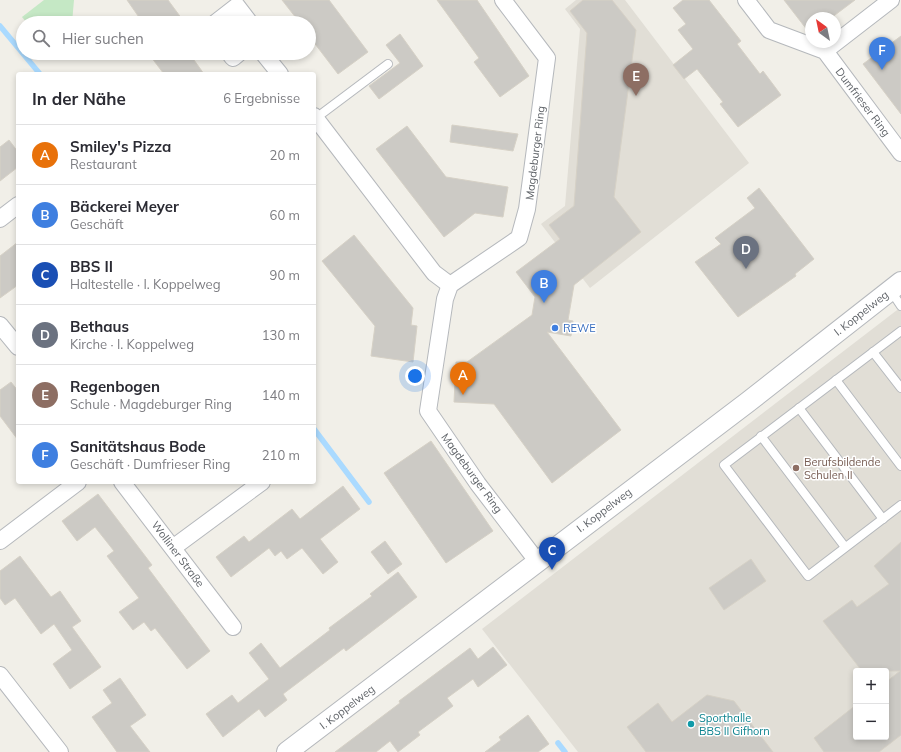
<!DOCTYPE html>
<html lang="de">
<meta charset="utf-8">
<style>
body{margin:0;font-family:Mulish,sans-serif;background:#f2f2f3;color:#2b2b33}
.controls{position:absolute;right:12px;bottom:12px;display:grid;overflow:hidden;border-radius:4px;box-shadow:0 2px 6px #0003}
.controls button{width:36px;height:36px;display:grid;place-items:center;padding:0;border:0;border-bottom:1px solid #e1e1e2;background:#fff;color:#2b2b33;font:20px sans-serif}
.compass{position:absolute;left:805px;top:12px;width:36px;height:36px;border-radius:50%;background:#fff;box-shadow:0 2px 6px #0003;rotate:327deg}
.you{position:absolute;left:415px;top:376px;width:14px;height:14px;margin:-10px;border:3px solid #fff;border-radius:50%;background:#1a73e8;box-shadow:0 0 0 6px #1a73e833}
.badge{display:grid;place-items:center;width:26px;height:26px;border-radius:50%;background:#0b8043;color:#fff;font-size:13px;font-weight:700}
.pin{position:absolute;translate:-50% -33px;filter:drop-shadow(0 1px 2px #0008)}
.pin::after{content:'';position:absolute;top:21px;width:14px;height:12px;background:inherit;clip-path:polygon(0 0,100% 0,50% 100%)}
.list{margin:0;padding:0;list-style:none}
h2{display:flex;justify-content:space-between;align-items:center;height:52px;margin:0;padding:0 16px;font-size:17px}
h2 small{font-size:13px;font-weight:400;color:#7c7c81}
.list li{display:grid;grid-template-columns:26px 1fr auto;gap:12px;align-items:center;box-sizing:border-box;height:60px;padding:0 16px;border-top:1px solid #e1e1e2}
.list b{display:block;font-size:15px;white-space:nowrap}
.list p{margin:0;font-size:13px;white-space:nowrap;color:#7c7c81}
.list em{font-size:13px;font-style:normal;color:#7c7c81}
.icon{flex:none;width:22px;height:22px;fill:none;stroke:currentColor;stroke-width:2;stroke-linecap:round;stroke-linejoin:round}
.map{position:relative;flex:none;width:901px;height:752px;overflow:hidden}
.search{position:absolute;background:#fff;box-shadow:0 2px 6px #0003;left:16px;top:16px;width:300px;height:44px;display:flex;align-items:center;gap:10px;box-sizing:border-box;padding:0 14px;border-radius:22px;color:#7c7c81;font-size:15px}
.panel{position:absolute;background:#fff;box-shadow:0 2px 6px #0003;left:16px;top:72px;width:300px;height:412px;border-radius:4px}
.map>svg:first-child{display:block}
</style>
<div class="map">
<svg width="901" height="752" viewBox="0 0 901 752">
<rect width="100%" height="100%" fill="#f1efe8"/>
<g fill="#e1ded6" fill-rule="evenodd">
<polygon points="576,0 625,0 749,163 590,288 541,224 565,206 580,29 565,9"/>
<path d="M 901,307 L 901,752 L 578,752 L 482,629 ZM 856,671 L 886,671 L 886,737 L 856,737 Z"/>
</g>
<polygon fill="#c5e8c5" points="44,0 74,0 72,23 27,23 22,17"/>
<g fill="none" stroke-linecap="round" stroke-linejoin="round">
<g stroke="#aadaff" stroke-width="5.5">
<polyline points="0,26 40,74"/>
<polyline points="314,429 369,502"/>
<polyline points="558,743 565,752"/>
</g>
</g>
<g fill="#cccac5" stroke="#d6d1c6">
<polygon points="127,0 168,0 185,23 143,23"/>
<polygon points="282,0 329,0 368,52 338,74 309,36 309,23 300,23"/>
<polygon points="437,0 477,0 529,76 500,97 474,62 479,58"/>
<polygon points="583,0 612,0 636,30 614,197 641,232 574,285 568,320 573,321 571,336 547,332 621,430 552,483 494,404 454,402 456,362 467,362 532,315 535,297 516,272 560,239 549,225 574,206 587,33 570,11"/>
<polygon points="683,0 709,0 741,41 737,44 760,74 763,71 781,95 738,127 720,104 723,102 697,69 684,79 673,65 693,49 678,30 686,24 673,8"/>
<polygon points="784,0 855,0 831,18 811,18 811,35"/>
<polygon points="400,34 423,66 379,99 369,86 400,63 386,45"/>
<polygon points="901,36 901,114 863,64"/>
<polygon points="148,53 189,53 204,74 164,74"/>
<polygon points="452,125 518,134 513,151 450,142"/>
<polygon points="407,126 446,177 508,187 503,217 475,213 444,237 376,149"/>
<polygon points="9,140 18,152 18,167 0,181 0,147"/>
<polygon points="759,188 814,259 795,274 796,276 738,317 695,262 721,244 715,238 755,208 747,198"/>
<polygon points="354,235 413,308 411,325 417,326 413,362 371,356 375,326 322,261"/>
<polygon points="18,242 18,285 0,298 0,256"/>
<polygon points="11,382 18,391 18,440 0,416 0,390"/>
<polygon points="431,441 493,531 446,563 384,473"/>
<polygon points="343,486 360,509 320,539 338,562 323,574 302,548 287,559 281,551 275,556 269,548 231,577 216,557 244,536 249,542 292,509 300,519"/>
<polygon points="98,494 152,565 148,568 210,651 187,669 155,628 151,631 144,622 133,630 119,612 139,598 107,556 114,551 95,527 77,541 62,521"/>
<polygon points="385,541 402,564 388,574 371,552"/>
<polygon points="901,542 901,735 879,752 824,752 814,738 856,705 856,737 886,737 886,682 900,671 862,671 823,621 852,600 857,607 889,584 874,566"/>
<polygon points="20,556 51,597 60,591 81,621 72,627 101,667 70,689 53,664 72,650 54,624 41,634 15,598 5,605 0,598 0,571"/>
<polygon points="751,559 766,581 724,610 709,588"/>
<polygon points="398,572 417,597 346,651 344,648 283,694 287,700 265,717 259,709 223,737 206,714 232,695 238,703 269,679 249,653 261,643 280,668 330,630 329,628 372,596 370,594"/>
<polygon points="493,647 507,665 478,687 473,679 447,698 453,706 418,732 420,735 398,752 390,741 376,752 335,752 400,703 399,701 470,648 478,659"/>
<polygon points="120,678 146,715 130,726 150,752 117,752 92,717 112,703 103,690"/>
<polygon points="707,695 734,701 773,752 646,752 627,727 658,703 672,722"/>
<polygon points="528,715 549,744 538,752 485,752 501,740 499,737"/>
</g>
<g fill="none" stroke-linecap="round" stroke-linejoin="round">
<defs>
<g id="service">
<polyline points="316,118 388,64"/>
<polyline points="891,291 901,306"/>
<polyline points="901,331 724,465 808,576 901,505"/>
<polyline points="873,352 901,388"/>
<polyline points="836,380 901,466"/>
<polyline points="799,408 883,519"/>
<polyline points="761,436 845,547"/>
</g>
<g id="minor">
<polyline points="503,0 547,58 527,209 519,238 450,285 445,299 428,411 478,484 537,561"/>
<polyline points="746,0 769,30 825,51 901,153"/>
<polyline points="215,23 237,6 250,23"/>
<polyline points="825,51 891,0"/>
<polyline points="229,53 233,58 239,53"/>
<polyline points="263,53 280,74"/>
<polyline points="314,116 434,273 450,285"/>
<polyline points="0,219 18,205"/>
<polyline points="0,325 18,347"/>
<polyline points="122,482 233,627"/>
<polyline points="0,541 78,482"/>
<polyline points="174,547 262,482"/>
<polyline points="0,675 60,752"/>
</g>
<polyline id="tertiary" points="287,752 748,402 901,282"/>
</defs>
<use href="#service" stroke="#b5b8bc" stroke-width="10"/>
<use href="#minor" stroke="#b5b8bc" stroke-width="18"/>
<use href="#tertiary" stroke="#b5b8bc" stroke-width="22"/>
<use href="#service" stroke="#fff" stroke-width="8"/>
<use href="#minor" stroke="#fff" stroke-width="16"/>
<use href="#tertiary" stroke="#fff" stroke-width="20"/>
</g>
<circle fill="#3f7fe0" stroke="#fff" stroke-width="1.5" cx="555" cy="328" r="4"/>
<circle fill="#8d6e63" stroke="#fff" stroke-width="1.5" cx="796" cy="468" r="4"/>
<circle fill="#0f9aa8" stroke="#fff" stroke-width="1.5" cx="691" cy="724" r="4"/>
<g text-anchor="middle" stroke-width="3" stroke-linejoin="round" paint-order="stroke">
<g font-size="11" fill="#5f6368" stroke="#fff">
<text transform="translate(863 102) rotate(53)" y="4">Dumfrieser Ring</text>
<text transform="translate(535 153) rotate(-83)" y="4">Magdeburger Ring</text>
<text transform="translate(861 313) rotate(-38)" y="4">I. Koppelweg</text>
<text transform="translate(472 473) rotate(54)" y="4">Magdeburger Ring</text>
<text transform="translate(604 510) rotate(-37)" y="4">I. Koppelweg</text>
<text transform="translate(178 554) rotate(53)" y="4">Wolliner Straße</text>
<text transform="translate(347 707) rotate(-37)" y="4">I. Koppelweg</text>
</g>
<g font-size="11" fill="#366cbe" stroke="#fff" text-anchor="start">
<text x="563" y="332">REWE</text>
</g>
<g font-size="11" fill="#785e54" stroke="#fff" text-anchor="start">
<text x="804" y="466">Berufsbildende<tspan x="804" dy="13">Schulen II</tspan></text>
</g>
<g font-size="11" fill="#0d838f" stroke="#fff" text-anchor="start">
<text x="699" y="722">Sporthalle<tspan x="699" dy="13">BBS II Gifhorn</tspan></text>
</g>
</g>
</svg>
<div class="controls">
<button>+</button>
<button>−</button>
</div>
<svg class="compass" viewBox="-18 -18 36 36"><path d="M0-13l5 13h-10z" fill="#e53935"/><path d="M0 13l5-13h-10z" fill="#7c7c81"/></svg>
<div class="you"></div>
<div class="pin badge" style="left:463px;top:395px;background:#e8710a">A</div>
<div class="pin badge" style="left:544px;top:303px;background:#3f7fe0">B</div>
<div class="pin badge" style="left:552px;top:570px;background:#1a4fb4">C</div>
<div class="pin badge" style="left:746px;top:269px;background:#6b7280">D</div>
<div class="pin badge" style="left:636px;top:96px;background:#8d6e63">E</div>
<div class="pin badge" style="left:882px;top:70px;background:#3f7fe0">F</div>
<div class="search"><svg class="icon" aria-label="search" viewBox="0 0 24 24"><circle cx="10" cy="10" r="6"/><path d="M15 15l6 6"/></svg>Hier suchen</div>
<section class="panel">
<h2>In der Nähe<small>6 Ergebnisse</small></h2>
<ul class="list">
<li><span class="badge" style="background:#e8710a">A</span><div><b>Smiley's Pizza</b><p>Restaurant</p></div><em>20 m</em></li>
<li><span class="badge" style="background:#3f7fe0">B</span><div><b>Bäckerei Meyer</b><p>Geschäft</p></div><em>60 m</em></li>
<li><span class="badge" style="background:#1a4fb4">C</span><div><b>BBS II</b><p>Haltestelle · I. Koppelweg</p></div><em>90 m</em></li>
<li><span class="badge" style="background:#6b7280">D</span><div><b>Bethaus</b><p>Kirche · I. Koppelweg</p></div><em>130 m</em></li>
<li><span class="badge" style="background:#8d6e63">E</span><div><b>Regenbogen</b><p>Schule · Magdeburger Ring</p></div><em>140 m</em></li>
<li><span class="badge" style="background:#3f7fe0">F</span><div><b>Sanitätshaus Bode</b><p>Geschäft · Dumfrieser Ring</p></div><em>210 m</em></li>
</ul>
</section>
</div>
